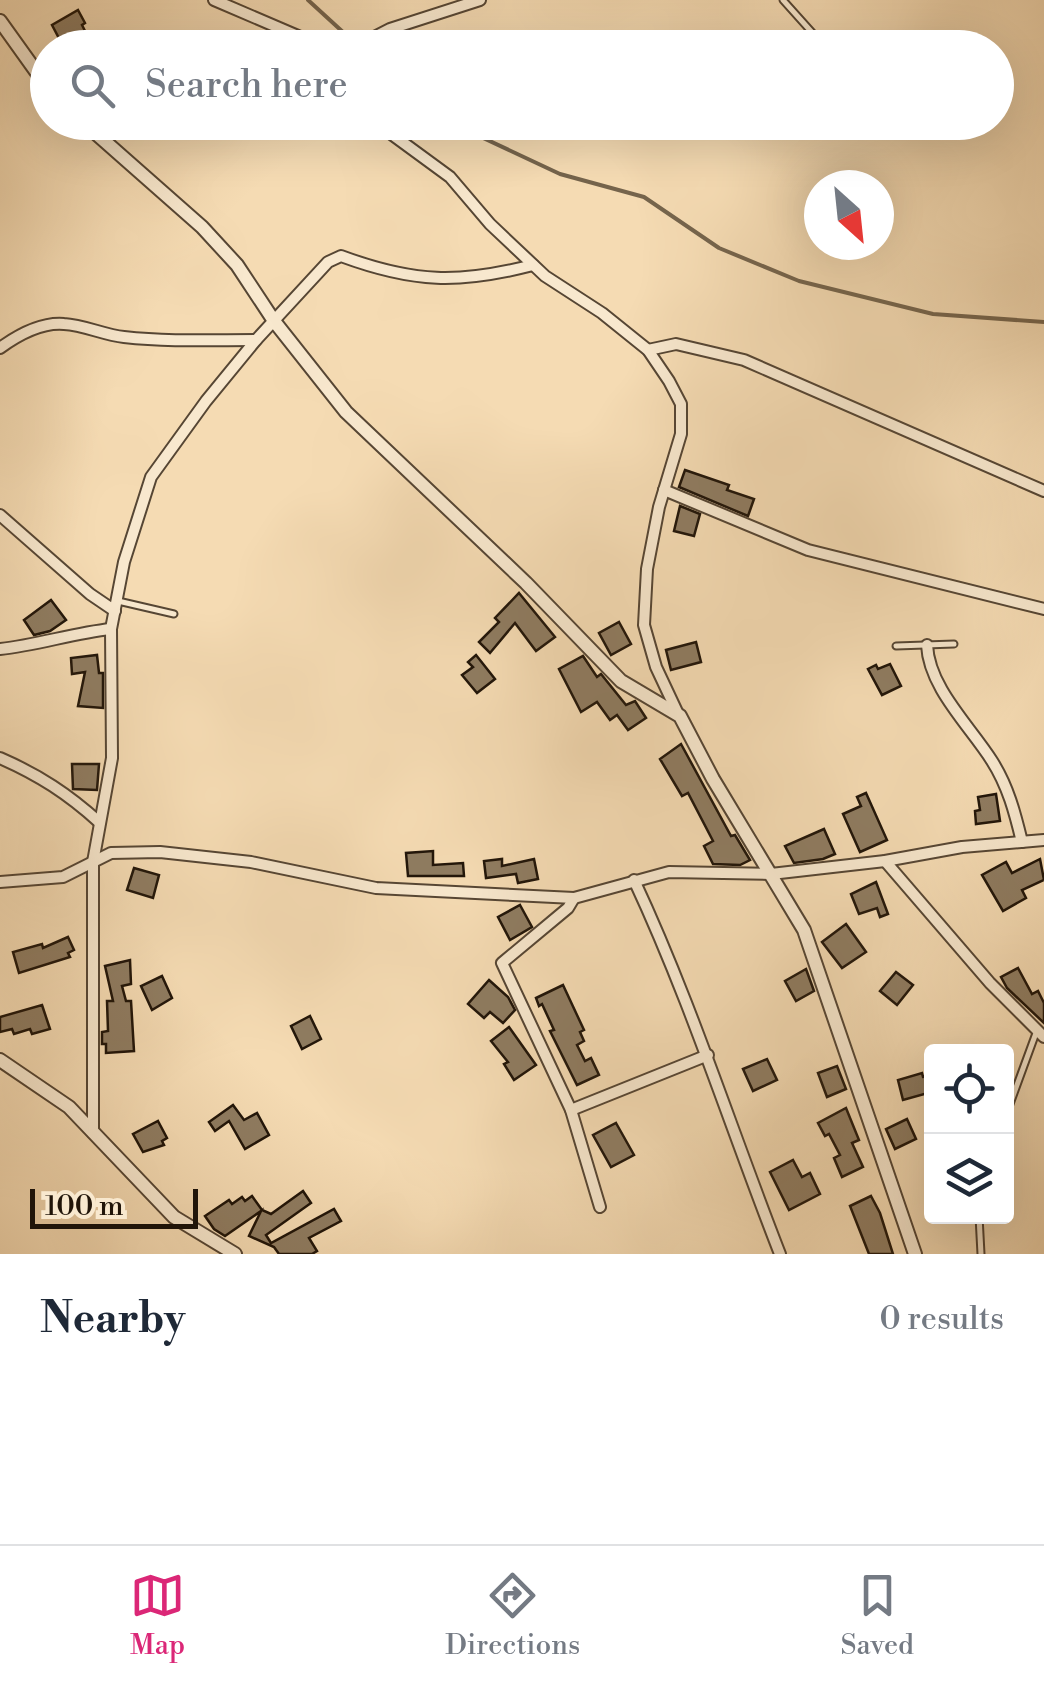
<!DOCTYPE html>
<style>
body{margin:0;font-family:"Libre Bodoni",serif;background:#f2f2f3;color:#1f2937}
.controls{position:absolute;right:30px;bottom:30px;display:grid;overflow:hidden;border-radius:10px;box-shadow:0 10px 40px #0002}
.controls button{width:90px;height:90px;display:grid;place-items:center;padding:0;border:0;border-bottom:2px solid #e0e1e3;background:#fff;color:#1f2937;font:50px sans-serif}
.compass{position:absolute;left:804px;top:170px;width:90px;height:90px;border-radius:50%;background:#fff;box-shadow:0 10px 40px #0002;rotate:153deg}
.scale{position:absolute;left:30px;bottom:25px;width:168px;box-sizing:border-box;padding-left:10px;border:5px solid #211509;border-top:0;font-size:28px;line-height:35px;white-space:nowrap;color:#211509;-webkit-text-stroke:8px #f8e8ce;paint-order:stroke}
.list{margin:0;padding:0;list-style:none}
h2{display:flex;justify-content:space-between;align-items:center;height:130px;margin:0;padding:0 40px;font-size:42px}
h2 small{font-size:32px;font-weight:400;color:#747a83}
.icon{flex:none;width:55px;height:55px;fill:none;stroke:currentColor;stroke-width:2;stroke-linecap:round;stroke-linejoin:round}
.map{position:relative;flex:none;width:1044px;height:1254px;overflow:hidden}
.search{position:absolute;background:#fff;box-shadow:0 10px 40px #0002;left:30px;right:30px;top:30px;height:110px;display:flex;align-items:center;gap:25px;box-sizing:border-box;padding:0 35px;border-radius:55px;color:#747a83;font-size:38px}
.sheet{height:290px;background:#fff}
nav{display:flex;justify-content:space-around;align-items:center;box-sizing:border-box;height:140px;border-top:2px solid #e0e1e3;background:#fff;font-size:28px;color:#747a83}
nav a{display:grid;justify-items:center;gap:5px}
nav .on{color:#db2777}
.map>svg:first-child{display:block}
</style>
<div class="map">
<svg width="1044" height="1254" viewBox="0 0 1044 1254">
<rect width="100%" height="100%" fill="#f5dbb3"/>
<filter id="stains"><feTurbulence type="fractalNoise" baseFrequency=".002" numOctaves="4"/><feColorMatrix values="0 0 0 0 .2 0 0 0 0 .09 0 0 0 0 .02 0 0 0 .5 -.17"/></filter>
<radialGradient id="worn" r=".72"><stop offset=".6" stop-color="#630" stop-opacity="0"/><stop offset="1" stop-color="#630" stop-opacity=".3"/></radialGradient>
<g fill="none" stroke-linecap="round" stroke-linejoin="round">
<g stroke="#75644c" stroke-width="4">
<polyline points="308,0 356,44"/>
<polyline points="449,122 560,174 644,197 719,248 799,281 933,314 1044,322"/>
</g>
</g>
<g fill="#8f7c61" stroke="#211509" stroke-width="2.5">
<polygon points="78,10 85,23 82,25 85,31 62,44 52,25"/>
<polygon points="685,470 729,485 727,490 754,499 748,516 679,487"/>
<polygon points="680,506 700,514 694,536 674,531"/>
<polygon points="519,593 555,637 536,651 515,623 490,653 479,642 499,622 495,618"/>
<polygon points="51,600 66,620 50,631 34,635 24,620"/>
<polygon points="619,622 631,644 611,655 599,633"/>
<polygon points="696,642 701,662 671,670 666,650"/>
<polygon points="97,655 99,673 103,673 103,708 78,706 85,672 72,674 71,658"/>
<polygon points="476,655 495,679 477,693 462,675 473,667 468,662"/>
<polygon points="583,656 597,677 601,674 626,705 635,701 646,718 628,730 617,715 610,720 597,702 581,712 559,669"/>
<polygon points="890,664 901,686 882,695 868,669 876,665 878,669"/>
<polygon points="681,744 731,836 735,835 750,860 740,865 713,864 704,846 713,841 688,793 682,796 660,759"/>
<polygon points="72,764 99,764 97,790 73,789"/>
<polygon points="866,793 887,840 860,852 843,814 861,806 857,797"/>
<polygon points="996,794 1000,821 976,824 975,811 980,810 978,797"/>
<polygon points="824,829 835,854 823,859 794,863 785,846"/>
<polygon points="433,851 433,865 463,863 464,876 408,876 406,853"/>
<polygon points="502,859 502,866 534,859 538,879 518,883 516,874 486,878 484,861"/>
<polygon points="1040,859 1044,880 1022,890 1026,898 1003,911 982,875 1006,862 1012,873"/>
<polygon points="134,868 159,875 153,898 127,890"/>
<polygon points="876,882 888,914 880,917 877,908 859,914 851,894"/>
<polygon points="520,905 532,927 510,940 498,917"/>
<polygon points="846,924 866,952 842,968 822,942"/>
<polygon points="68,937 74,950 68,953 70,957 19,973 13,952 42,944 43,948"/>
<polygon points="130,960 131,984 122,986 126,1001 131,1001 134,1051 106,1053 106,1044 102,1044 102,1032 108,1031 107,1001 113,1001 105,966"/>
<polygon points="1018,968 1032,994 1038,991 1044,1003 1044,1023 1007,988 1001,977"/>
<polygon points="806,969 814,991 796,1001 785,981"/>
<polygon points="896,972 913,985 897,1005 880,991"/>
<polygon points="162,976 172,998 152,1010 141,986"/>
<polygon points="489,980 508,997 515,1010 503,1023 490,1012 484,1018 468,1004"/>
<polygon points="563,985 584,1030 580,1032 584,1041 577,1045 585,1061 591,1058 599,1075 577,1085 550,1031 554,1030 542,1004 539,1006 536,998"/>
<polygon points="42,1005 50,1029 32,1034 30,1029 14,1034 12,1029 0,1032 0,1017"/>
<polygon points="310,1016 321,1039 302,1049 291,1026"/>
<polygon points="509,1027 536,1065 514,1080 504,1064 508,1062 491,1041"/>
<polygon points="767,1059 777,1080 753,1091 743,1069"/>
<polygon points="837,1066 846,1089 827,1097 818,1073"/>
<polygon points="922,1073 923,1077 932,1076 928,1093 903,1100 898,1080"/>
<polygon points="233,1105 244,1120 257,1113 269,1135 245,1149 229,1121 215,1131 209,1122"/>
<polygon points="846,1108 859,1140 852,1143 863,1167 842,1177 834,1158 840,1155 829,1134 825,1136 818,1123"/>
<polygon points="907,1119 916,1139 895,1149 886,1129"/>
<polygon points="158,1121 167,1138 162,1141 164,1145 143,1152 133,1134"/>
<polygon points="616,1123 634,1155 611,1167 593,1135"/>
<polygon points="793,1160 802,1177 810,1173 820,1194 789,1210 770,1172"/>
<polygon points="303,1191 311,1203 266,1235 271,1243 334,1209 341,1221 309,1238 317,1251 312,1254 279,1254 274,1247 249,1236 261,1211 225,1236 214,1229 205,1216 229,1200 232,1204 242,1197 245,1201 252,1196 262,1210 271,1214"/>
<polygon points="871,1196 880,1213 893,1254 869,1254 850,1206"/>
</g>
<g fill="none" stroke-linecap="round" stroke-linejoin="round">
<defs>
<g id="service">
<polyline points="783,0 826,48"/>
<polyline points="118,601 174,614"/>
<polyline points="896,646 954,644"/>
<polyline points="1006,1115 1036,1033"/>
<polyline points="979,1216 981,1254"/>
</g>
<g id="minor">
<polyline points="214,0 298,36 316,48"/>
<polyline points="353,48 390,29 480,0"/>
<polyline points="375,122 450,177 490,224 545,276 602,313 648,350 669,381 681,404 681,434 659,507 647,569 644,625 656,667 679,716"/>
<path d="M 0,348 C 18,335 41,322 64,324 C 84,325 104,335 124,337 C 168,342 212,340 256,340"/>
<polyline points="648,350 676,344 744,360 1044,491"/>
<polyline points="664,490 808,550 1044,609"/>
<polyline points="0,515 90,594 115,611"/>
<path d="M 927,645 C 929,688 970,726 992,761 C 1008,786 1015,813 1022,842"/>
<path d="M 0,649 C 38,645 73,633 111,629"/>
<path d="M 0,758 C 39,775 68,794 99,822"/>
<polyline points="885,861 990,983 1044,1037"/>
<path d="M 634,880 C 691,1002 731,1129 780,1254"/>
<polyline points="0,882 63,877 111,853 160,852 251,862 376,888 574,898 669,872 771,874 885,861 962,847 1044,840"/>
<polyline points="574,898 568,908 502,963 571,1110 600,1207"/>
<polyline points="571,1110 708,1055"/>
<path d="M 93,1133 L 93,862 L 112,758 L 111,629 L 124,562 L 151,477 L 206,401 L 256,340 L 328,262 L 341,256 C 414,283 459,284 533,265"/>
</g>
<g id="tertiary">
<polyline points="0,21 48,88"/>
<polyline points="83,122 202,227 237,265 274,321 346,412 526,583 621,681 680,716 713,779 804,930 915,1254"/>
<polyline points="0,1060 69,1107 174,1217 235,1254"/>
</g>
</defs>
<use href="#service" stroke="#564634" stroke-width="9"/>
<use href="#minor" stroke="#564634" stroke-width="14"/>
<use href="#tertiary" stroke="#564634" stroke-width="16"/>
<use href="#service" stroke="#f8e8ce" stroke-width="5"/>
<use href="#minor" stroke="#f8e8ce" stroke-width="10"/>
<use href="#tertiary" stroke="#f8e8ce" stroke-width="12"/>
</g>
<rect width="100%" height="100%" filter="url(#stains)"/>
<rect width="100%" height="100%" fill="url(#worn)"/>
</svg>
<div class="controls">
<button><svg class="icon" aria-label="locate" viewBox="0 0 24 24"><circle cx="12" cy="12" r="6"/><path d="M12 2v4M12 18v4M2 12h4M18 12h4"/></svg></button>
<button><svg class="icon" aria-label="layers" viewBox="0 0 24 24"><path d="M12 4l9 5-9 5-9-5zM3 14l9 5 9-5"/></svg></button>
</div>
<svg class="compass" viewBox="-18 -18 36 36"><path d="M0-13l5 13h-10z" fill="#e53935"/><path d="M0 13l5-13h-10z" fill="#747a83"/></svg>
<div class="scale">100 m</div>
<div class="search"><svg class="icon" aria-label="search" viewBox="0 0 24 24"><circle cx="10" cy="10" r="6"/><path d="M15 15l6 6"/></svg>Search here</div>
</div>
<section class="sheet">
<h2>Nearby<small>0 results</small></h2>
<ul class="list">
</ul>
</section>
<nav>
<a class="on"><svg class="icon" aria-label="map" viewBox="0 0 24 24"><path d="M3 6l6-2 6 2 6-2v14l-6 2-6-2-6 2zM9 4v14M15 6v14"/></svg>Map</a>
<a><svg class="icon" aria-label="directions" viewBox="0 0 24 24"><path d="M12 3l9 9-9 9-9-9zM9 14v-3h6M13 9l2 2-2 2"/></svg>Directions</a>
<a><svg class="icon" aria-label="saved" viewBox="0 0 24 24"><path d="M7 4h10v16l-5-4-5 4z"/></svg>Saved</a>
</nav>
